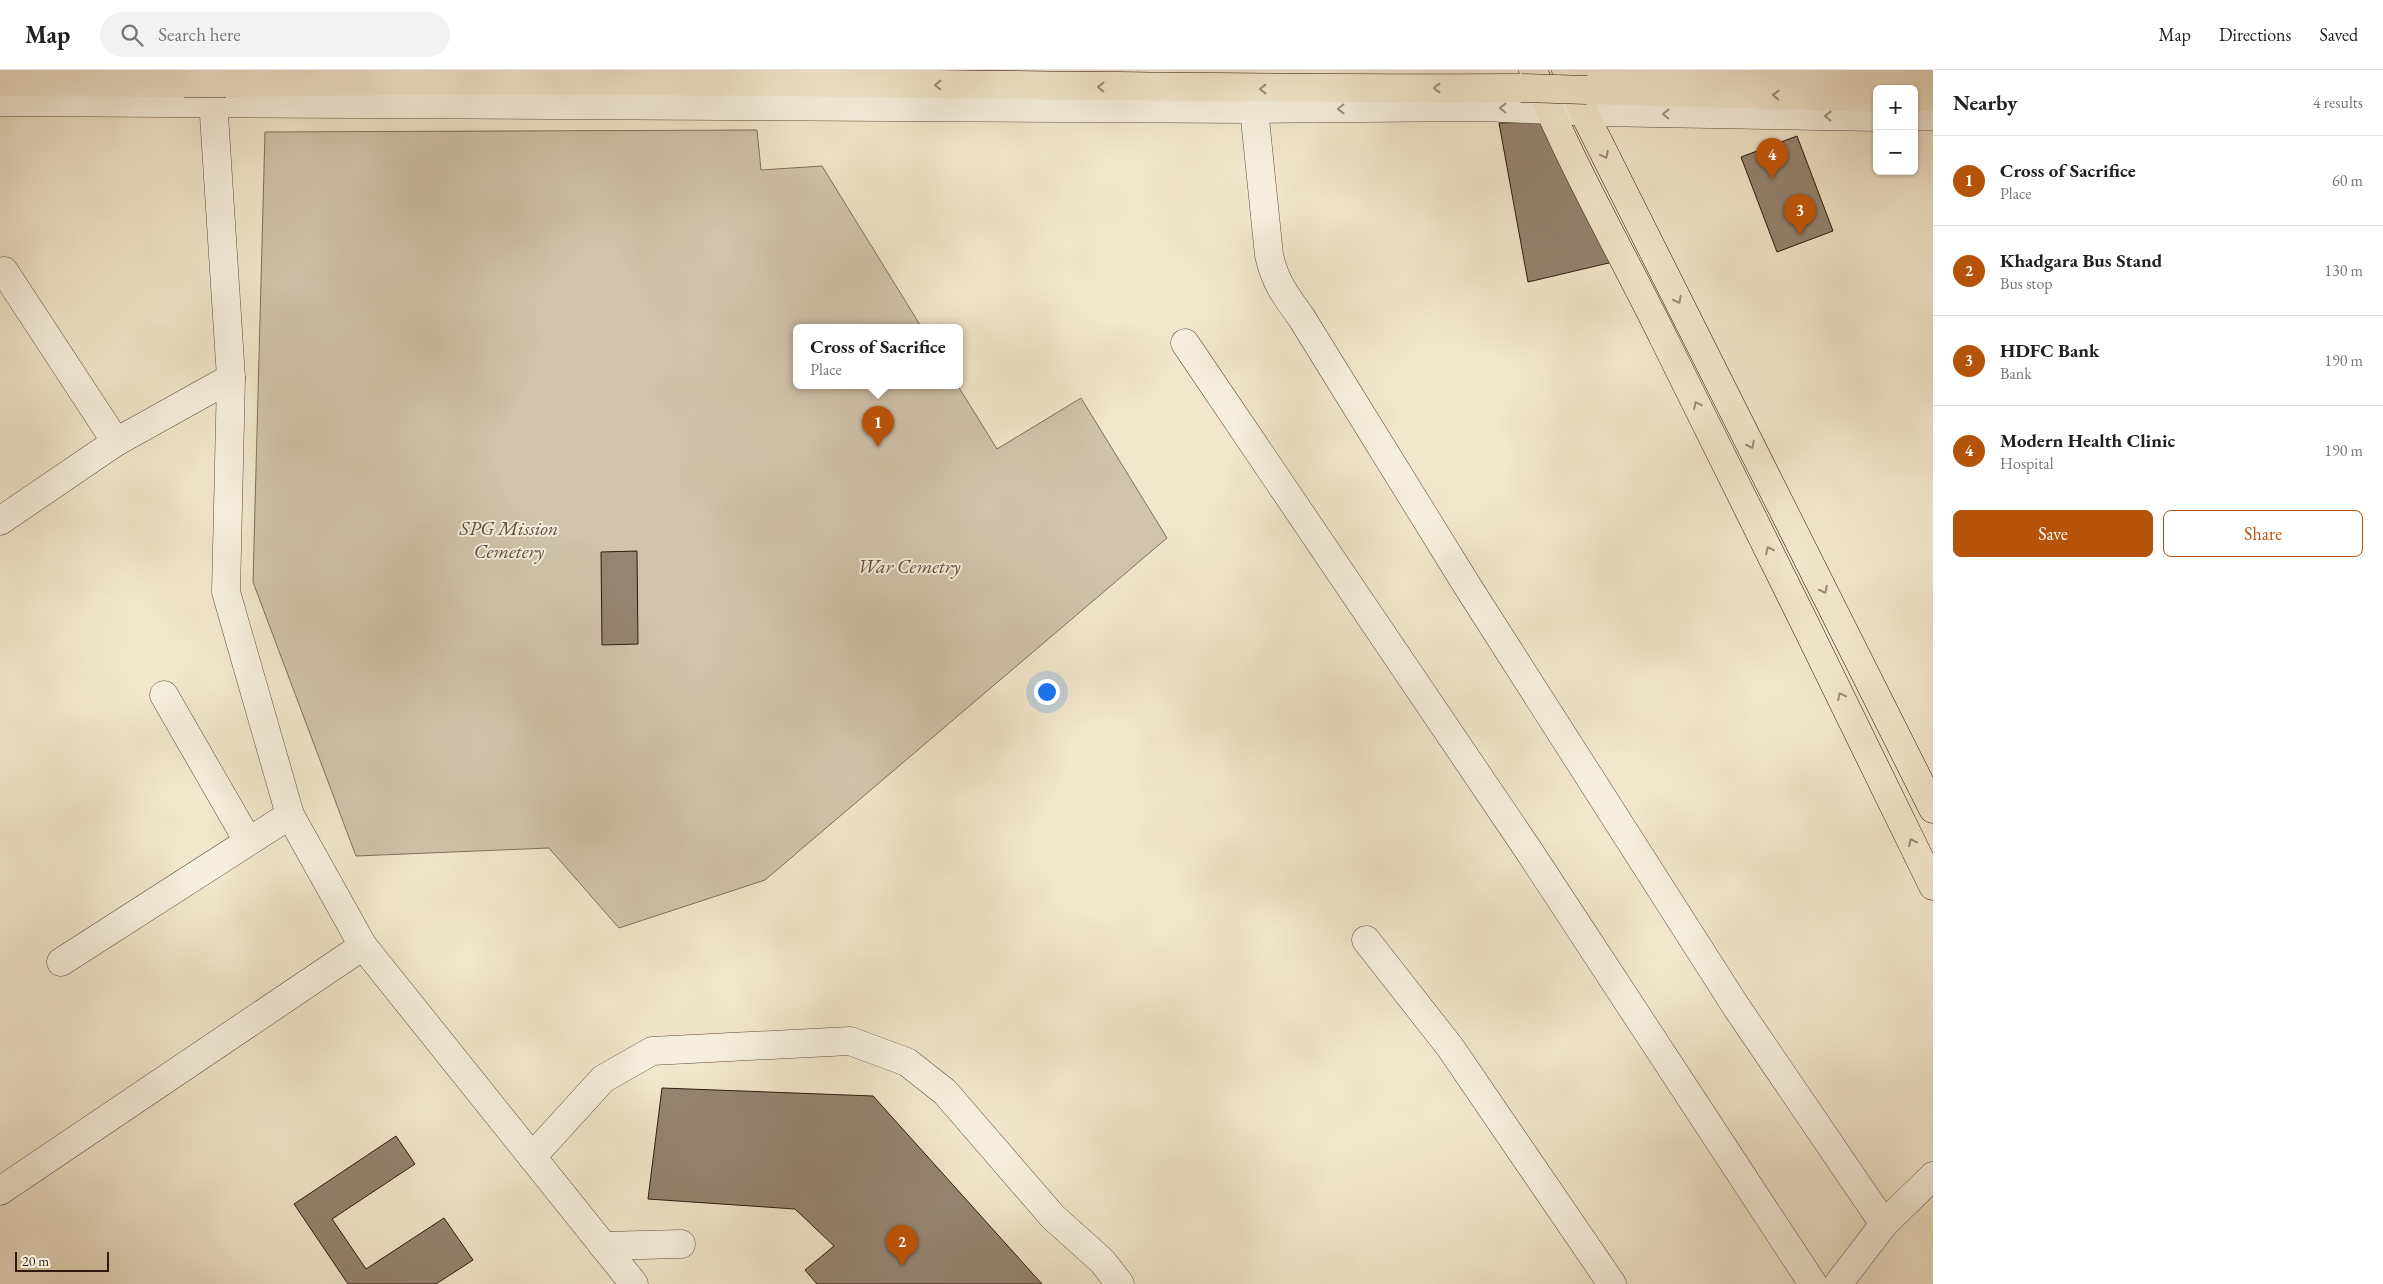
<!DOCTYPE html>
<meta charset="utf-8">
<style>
body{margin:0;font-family:"EB Garamond",serif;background:#f2f2f2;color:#202124}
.controls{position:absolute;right:15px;top:15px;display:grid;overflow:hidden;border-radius:8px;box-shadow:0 1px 4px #0004}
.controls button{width:45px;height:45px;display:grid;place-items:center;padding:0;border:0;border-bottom:1px solid #e0e0e0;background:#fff;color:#202124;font:25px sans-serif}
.scale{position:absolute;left:15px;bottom:12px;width:94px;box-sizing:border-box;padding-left:5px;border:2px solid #30190f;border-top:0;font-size:14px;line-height:18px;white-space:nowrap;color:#30190f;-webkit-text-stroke:4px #f7efde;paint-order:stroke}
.you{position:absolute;left:1046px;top:621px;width:18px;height:18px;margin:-12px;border:4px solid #fff;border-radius:50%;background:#1a73e8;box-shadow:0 0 0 8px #1a73e833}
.badge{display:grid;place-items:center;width:32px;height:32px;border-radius:50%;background:#b45309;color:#fff;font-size:16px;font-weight:700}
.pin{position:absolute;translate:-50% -41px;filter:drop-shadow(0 1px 2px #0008)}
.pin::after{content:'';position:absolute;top:26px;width:18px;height:15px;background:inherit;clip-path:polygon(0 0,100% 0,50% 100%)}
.popup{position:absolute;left:793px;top:254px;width:170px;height:65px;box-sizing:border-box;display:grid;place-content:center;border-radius:8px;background:#fff;filter:drop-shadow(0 1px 4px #0005);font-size:16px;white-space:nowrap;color:#757577}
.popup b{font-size:19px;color:#202124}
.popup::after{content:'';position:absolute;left:50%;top:100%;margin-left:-10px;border:10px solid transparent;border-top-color:#fff}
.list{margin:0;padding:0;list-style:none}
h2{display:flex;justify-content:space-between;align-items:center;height:65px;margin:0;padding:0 20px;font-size:21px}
h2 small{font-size:16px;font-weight:400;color:#757577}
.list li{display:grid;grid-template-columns:32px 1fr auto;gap:15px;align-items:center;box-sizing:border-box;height:90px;padding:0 20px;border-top:1px solid #e0e0e0}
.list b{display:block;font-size:19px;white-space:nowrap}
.list p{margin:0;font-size:16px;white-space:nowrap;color:#757577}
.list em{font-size:16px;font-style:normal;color:#757577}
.actions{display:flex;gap:10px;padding:15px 20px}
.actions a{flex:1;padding:11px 0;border:1px solid #b45309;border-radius:8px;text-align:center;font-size:18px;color:#b45309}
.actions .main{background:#b45309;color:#fff}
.icon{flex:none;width:28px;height:28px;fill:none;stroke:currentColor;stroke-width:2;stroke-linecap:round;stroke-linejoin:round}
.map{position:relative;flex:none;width:1933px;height:1214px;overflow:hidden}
header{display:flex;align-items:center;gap:30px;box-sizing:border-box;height:70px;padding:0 25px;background:#fff;border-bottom:1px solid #e0e0e0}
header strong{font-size:24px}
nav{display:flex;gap:28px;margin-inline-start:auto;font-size:18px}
.search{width:350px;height:45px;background:#f2f2f2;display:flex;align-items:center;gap:12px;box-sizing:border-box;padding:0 18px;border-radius:28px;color:#757577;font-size:19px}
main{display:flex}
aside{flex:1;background:#fff}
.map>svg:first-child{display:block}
</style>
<header>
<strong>Map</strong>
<div class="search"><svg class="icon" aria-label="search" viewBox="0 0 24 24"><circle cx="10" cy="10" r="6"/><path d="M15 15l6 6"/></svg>Search here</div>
<nav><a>Map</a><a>Directions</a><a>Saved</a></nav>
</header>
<main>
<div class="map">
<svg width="1933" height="1214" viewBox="0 0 1933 1214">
<rect width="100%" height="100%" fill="#f2e6cc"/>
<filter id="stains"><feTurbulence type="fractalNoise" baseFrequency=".004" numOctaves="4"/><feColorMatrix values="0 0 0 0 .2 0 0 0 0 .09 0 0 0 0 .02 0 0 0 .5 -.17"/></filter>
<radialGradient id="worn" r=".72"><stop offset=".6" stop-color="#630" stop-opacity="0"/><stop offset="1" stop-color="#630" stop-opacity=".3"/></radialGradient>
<polygon fill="#d1c3ac" stroke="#806e5e" points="757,60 761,100 822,96 922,258 797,258 797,316 958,316 997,379 1081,328 1167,468 765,810 619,858 549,778 356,786 253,512 265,62"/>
<g fill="#958471" stroke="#30190f">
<polygon points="1542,52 1613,192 1528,212 1499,53"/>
<polygon points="1797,66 1833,161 1777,182 1741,87"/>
<polygon points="637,481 638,574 602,575 601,482"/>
<polygon points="662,1018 873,1026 1042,1214 817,1214 805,1200 834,1176 795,1139 648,1129"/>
<polygon points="396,1066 415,1094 332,1149 366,1199 444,1148 473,1190 436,1214 348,1214 294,1134"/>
</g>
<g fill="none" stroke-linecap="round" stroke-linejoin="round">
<defs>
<g id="minor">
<polyline points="212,14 231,308 226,522 290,745 363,876 634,1214"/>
<polyline points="0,32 1254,39 1483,37 1597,42 1877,47"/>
<path d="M 1254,39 L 1269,185 C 1275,212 1285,225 1301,247 L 1468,517 L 1737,938 L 1884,1154"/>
<polyline points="1914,46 1933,46"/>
<polyline points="4,201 116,372"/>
<polyline points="1185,273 1529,781 1813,1214"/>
<polyline points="0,451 116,372 231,308"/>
<polyline points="164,625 248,771"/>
<polyline points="1366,870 1450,977 1612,1214"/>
<polyline points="61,892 290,745"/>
<polyline points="532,1087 603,1009 652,981 850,971 907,992 945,1022 1053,1147 1102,1191 1120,1214"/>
<polyline points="0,1121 363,876"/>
<polyline points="603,1176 681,1174"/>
<polyline points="1838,1214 1884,1154 1933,1106"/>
</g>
<g id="major">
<path d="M 1533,0 C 1570,94 1621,181 1665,271 C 1755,452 1845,634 1933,816"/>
<polyline points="1566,0 1583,41 1933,739"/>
<polyline points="1584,0 1881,8 1933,5"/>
<polyline points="0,12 184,13"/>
<path d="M 226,13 C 658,5 1090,20 1521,18"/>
<polyline points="1587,20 1877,28"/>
<polyline points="1914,27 1933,27"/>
</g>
</defs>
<use href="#minor" stroke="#604c3e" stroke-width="29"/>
<use href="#major" stroke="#30190f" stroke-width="29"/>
<use href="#minor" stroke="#f7efde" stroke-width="28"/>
<use href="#major" stroke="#f2e6cc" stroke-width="28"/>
<defs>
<g id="major-bridge">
<polyline points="184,13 226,13"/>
<polyline points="1521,18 1587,20"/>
</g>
</defs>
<use href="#major-bridge" stroke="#30190f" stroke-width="29" stroke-linecap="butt"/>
<use href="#major-bridge" stroke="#f2e6cc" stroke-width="28"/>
</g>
<defs><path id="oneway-chevron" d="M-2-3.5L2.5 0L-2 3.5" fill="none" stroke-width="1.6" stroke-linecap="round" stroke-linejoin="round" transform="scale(1.25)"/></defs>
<g stroke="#9b8a77">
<use href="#oneway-chevron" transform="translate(938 15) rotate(-179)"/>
<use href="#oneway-chevron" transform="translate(1101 17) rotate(-179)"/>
<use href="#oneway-chevron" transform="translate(1437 18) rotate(180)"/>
<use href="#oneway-chevron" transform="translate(1263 19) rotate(-180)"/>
<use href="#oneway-chevron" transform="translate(1776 25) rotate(-178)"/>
<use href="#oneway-chevron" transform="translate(1605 85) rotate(63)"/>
<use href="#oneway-chevron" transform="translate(1678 230) rotate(63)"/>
<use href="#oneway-chevron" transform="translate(1697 335) rotate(-116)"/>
<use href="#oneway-chevron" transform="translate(1751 375) rotate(63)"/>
<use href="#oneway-chevron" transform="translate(1769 480) rotate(-116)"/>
<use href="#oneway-chevron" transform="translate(1824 520) rotate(63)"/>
<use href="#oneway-chevron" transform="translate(1841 626) rotate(-116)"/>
<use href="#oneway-chevron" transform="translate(1912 772) rotate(-116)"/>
</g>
<g stroke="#9d8f81">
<use href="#oneway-chevron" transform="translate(1503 38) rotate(-179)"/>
<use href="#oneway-chevron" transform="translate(1341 39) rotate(179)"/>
<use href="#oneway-chevron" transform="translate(1666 44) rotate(-179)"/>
<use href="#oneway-chevron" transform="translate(1828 46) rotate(-179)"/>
</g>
<g text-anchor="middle" stroke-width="4" stroke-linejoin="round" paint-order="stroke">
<g font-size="20" font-style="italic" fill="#604c3e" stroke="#f7efde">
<text x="509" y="465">SPG Mission<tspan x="509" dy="23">Cemetery</tspan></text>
<text x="909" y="503">War Cemetry</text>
</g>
</g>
<rect width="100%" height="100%" filter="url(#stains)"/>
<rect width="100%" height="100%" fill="url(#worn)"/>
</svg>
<div class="controls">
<button>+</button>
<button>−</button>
</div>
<div class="scale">20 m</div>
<div class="you"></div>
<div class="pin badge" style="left:878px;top:377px">1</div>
<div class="popup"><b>Cross of Sacrifice</b>Place</div>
<div class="pin badge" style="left:902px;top:1196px">2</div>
<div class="pin badge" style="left:1800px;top:165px">3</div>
<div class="pin badge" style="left:1772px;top:109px">4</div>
</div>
<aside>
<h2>Nearby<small>4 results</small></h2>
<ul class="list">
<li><span class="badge">1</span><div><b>Cross of Sacrifice</b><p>Place</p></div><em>60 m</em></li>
<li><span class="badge">2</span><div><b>Khadgara Bus Stand</b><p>Bus stop</p></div><em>130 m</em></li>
<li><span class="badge">3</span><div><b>HDFC Bank</b><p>Bank</p></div><em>190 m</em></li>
<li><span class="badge">4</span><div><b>Modern Health Clinic</b><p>Hospital</p></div><em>190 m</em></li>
</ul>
<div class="actions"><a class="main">Save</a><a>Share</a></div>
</aside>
</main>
